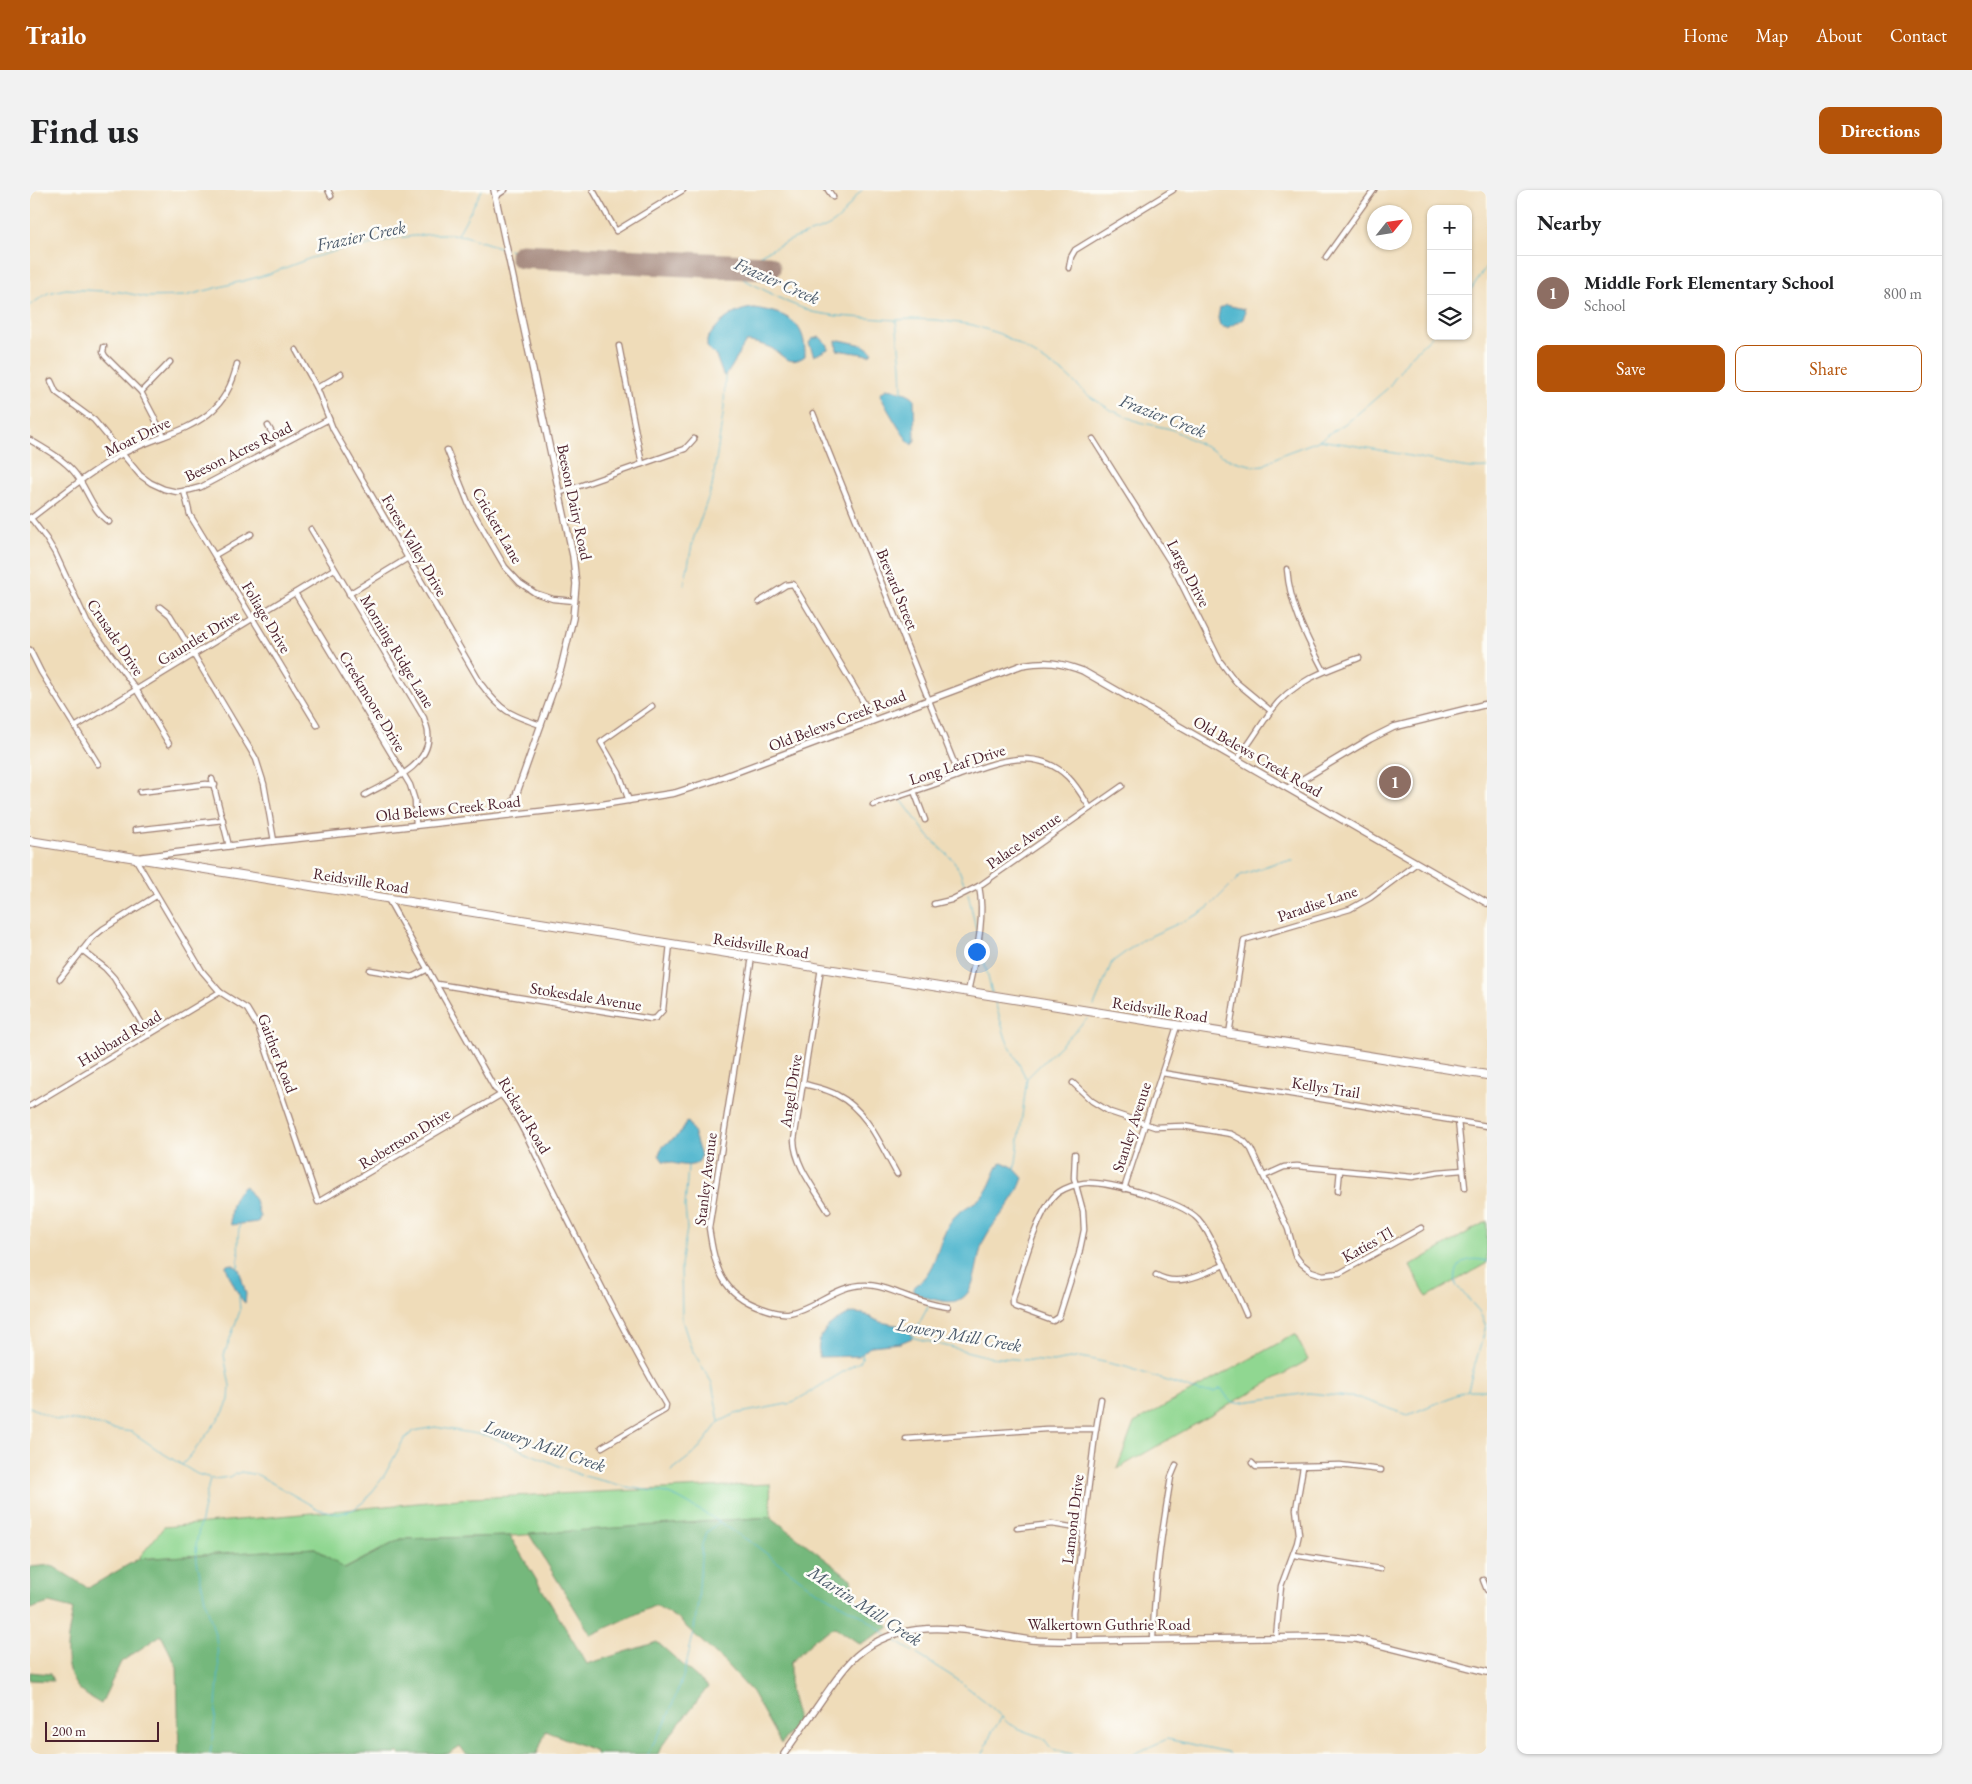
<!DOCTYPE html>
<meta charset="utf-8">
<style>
body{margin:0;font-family:"EB Garamond",serif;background:#f2f2f2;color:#202124}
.controls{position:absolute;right:15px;top:15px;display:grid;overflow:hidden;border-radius:10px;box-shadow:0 1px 4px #0004}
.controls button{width:45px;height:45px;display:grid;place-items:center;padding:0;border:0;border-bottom:1px solid #e0e0e0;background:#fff;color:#202124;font:25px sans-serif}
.compass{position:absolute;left:1337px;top:15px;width:45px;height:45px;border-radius:50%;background:#fff;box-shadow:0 1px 4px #0004;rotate:60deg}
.scale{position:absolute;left:15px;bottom:12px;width:114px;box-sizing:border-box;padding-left:5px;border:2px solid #4a1f2b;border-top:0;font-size:14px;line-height:18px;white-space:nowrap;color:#4a1f2b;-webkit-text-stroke:4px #fdfcf7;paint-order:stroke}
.you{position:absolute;left:946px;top:761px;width:18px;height:18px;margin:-12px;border:4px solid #fff;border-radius:50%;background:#1a73e8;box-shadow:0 0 0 8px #1a73e833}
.badge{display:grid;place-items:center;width:32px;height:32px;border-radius:50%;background:#b45309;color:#fff;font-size:16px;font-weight:700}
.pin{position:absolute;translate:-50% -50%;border:2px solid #fff;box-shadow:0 1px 5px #0006}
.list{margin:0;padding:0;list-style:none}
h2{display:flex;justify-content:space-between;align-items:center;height:65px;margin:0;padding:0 20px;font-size:21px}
h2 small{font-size:16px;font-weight:400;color:#757577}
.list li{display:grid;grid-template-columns:32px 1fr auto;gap:15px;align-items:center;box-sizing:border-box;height:75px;padding:0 20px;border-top:1px solid #e0e0e0}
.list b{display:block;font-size:19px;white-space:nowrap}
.list p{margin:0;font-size:16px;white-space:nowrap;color:#757577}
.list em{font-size:16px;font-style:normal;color:#757577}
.actions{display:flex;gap:10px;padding:15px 20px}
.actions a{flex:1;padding:11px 0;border:1px solid #b45309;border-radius:10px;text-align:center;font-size:18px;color:#b45309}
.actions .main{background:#b45309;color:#fff}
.icon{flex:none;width:28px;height:28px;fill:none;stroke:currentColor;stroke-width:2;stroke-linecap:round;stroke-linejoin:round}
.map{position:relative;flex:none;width:1457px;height:1564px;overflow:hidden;border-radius:10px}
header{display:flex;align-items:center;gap:30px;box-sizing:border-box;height:70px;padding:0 25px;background:#b45309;color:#fff}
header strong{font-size:24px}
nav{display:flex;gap:28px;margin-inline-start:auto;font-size:18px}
.intro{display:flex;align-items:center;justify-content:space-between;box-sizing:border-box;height:120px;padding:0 30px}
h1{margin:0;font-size:35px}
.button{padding:12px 22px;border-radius:10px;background:#b45309;color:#fff;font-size:18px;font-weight:700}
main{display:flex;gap:30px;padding:0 30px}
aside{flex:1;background:#fff;border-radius:10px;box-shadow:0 1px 4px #0004}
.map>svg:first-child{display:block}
</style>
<header>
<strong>Trailo</strong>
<nav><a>Home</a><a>Map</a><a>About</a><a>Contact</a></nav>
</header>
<div class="intro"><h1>Find us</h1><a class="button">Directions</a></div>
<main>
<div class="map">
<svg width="1457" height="1564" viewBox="0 0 1457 1564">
<rect width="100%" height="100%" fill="#fdfcf7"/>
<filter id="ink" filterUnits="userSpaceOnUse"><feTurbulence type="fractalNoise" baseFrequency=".02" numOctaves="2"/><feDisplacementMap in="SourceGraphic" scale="10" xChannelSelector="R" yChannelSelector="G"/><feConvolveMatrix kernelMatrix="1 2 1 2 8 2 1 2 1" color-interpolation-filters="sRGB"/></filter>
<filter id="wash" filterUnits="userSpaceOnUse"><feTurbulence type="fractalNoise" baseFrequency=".0096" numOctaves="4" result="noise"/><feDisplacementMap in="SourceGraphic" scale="20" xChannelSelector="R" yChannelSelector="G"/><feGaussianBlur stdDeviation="1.12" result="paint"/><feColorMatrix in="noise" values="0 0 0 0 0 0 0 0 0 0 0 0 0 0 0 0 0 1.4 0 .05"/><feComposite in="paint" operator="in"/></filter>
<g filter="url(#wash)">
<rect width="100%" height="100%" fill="#efdcb9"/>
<g fill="#90d791" stroke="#6d7b5e">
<polygon points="1457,1031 1457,1073 1397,1107 1380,1076"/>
<polygon points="1265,1144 1278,1170 1087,1279 1104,1233"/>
<polygon points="740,1294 741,1327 480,1346 371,1349 314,1379 285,1358 108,1369 134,1337 440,1308"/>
</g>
<g fill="#74b87b" stroke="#5f6c53">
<polygon points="741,1327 821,1389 824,1411 860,1437 830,1454 805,1437 786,1448 760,1473 760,1500 768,1532 751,1554 722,1502 696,1474 649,1430 626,1415 561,1445 499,1344"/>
<path d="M 480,1346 L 557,1474 L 627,1452 L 678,1497 L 631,1557 L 628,1564 L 566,1564 L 566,1561 L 516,1541 L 507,1564 L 436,1564 L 430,1556 L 418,1564 L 370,1564 L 368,1562 L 365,1564 L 149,1564 L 147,1477 L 131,1445 L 91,1472 L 71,1514 C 63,1509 51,1503 46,1495 C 30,1472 39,1444 43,1419 L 19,1413 L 0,1419 L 0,1377 L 21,1375 L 58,1398 L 108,1369 L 285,1358 L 315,1379 L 371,1349 Z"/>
<polygon points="0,1482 20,1484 23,1491 0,1490"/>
</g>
<g fill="#50b6ce" stroke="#4d6a7c">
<polygon points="1196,115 1214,119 1215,123 1213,129 1197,138 1190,136 1188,128 1190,118"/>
<path d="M 724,118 C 755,123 776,130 775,166 C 760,177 753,166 743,159 C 738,156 721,151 716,152 C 708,163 704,176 695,186 L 693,185 L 686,166 L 677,157 L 677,150 C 687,133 704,119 724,118 Z"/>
<polygon points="790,147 798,155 798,159 784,166 779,153 782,149"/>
<polygon points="810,150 833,155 843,162 839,165 807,160 806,151"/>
<path d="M 856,199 C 865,200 877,201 884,208 L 885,250 L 882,255 C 875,250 853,213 850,204 Z"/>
<path d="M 657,932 L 659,933 C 665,944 667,955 671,966 C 668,982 645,973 633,971 L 629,965 C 631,953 643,951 650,943 C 652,940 654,936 657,932 Z"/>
<path d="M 972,972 L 983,977 L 993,988 C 984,1015 965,1028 954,1050 C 943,1073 950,1118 912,1111 C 901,1109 892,1107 883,1101 L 883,1098 C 909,1078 904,1059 919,1034 C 928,1018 944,1016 954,1004 C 961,996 964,982 970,973 Z"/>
<path d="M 215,996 L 225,1010 L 230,1027 L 228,1032 L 201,1035 C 198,1022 203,1003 215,996 Z"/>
<path d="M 202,1074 L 209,1079 L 216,1104 L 215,1113 C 211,1111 196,1081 196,1075 Z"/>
<path d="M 822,1123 L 834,1124 L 850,1132 L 877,1137 L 882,1148 L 870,1153 L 841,1156 L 829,1166 L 789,1167 C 785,1142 802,1132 822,1123 Z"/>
</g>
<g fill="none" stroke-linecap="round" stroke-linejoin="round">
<g stroke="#50b6ce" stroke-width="1">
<polyline points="428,44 452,0"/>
<polyline points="479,60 512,71 564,69 592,66 626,67 670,73 698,81 757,112 782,122 807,126 866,130 881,129 907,130 943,135 970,144 987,153 1035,184 1059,206 1081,220 1109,232 1141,239 1201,270 1224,276 1234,275 1253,264 1288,251 1319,231 1358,198 1379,168 1402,146"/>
<path d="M 698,81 C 719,70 742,59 763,49 C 777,43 795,40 805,32 C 816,24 821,10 832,0"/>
<polyline points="1438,104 1457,75"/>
<polyline points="0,115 18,103 36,99 91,102 116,107 155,106 236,85 281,68 309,60 334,56 366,48 402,44 421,44 435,46 475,59"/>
<polyline points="866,131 871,175 872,201"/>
<path d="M 1289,250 C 1327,255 1363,263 1400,270 C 1420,274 1437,280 1457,278"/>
<polyline points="654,395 663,350 682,297 694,218 695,186"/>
<polyline points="867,604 899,647 924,671 930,682 936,699"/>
<polyline points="938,703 947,743"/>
<polyline points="950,754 962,803"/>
<polyline points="964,809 976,849 996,888"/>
<polyline points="1064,816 1082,772 1112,750 1169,724 1180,716 1211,685 1248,672 1263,671"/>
<polyline points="658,976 655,1017 657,1039 651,1075 652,1130 661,1158 682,1193 689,1231"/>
<polyline points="985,980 997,888 1058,828"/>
<path d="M 208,1077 C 210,1063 206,1049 210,1034"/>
<polyline points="881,1147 959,1167 1023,1172 1051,1167 1096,1177 1170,1202 1184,1202 1191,1198 1199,1210 1206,1213 1279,1203 1329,1208 1378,1225 1438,1200 1457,1200"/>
<polyline points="882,1147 899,1115"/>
<path d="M 1438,1199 L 1456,1136 L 1449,1121 L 1426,1095 C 1423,1072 1437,1066 1457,1071"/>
<polyline points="0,1217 27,1230 54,1231 82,1239 102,1242 134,1264 167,1284 184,1289 199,1287 211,1282 228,1285 288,1319 309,1324 324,1319 336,1310 354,1286 374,1249 384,1241 405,1237 459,1246 550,1285 597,1297 636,1303 650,1309 683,1328 725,1355 782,1398 834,1427 857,1445"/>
<polyline points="152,1275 161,1265 193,1223 199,1210 200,1196 194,1165 210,1121 209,1106"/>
<polyline points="641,1281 667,1261 689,1232 705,1224 762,1213 831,1171 834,1159"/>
<polyline points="861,1448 928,1490 956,1512 979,1534 989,1539 1013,1548 1022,1559 1042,1564"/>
<polyline points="180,1564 185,1531 189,1477 186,1448 175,1410 167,1371 166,1354 180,1288"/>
<polyline points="617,1564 635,1534 653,1487 663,1446 668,1413 672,1354 677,1342 689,1332"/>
<polyline points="953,1564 961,1544 972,1527"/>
<polyline points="1104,1564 1137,1549 1198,1562 1200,1564"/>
</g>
<polyline stroke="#9c7e72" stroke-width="25" points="492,66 738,78"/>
</g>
</g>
<g filter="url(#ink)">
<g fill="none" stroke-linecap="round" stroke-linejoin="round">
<defs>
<g id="street">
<polyline points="298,0 301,6"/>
<polyline points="563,0 586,41 653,0"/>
<polyline points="798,0 803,7"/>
<polyline points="466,6 475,0"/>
<polyline points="1296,67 1344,0"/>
<polyline points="1039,78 1041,67 1045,60 1143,0"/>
<polyline points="589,156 612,274"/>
<polyline points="74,157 73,162 75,166 111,202 134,246"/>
<path d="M 266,160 L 287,198 L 303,239 L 451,494 C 471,521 480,525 511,535"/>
<polyline points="21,191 26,202 64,230 110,285 121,293 134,299 147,302 160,300 171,297 299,229"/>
<polyline points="287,198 311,184"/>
<polyline points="111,202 140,172"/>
<polyline points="783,223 929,585"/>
<polyline points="238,236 249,255"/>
<polyline points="1063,249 1141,373 1190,471 1206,492 1241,521"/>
<path d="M 0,250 C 15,259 32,268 44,282 C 57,297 62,321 79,332"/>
<polyline points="417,260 439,315 475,377 490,393 505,403 523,409 545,411"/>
<polyline points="154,301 160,325 287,535"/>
<polyline points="529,303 655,259 664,249"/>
<polyline points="0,327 16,348 25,363 57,432 106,499 139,554"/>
<path d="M 0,329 C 29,307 62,280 94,263 C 144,238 193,239 207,174"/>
<path d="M 281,339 L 394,528 C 395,533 398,538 398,543 C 402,576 358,592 335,605"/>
<polyline points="185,365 221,344"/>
<path d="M 1257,379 C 1260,417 1277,448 1294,481"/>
<polyline points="265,403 380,595 385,611 386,636"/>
<polyline points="319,404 378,368"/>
<polyline points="729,412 756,395 763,394 844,530"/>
<polyline points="130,417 140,425 226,569 234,594 244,651"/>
<polyline points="0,460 11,482 68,574"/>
<polyline points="45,537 304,379"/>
<path d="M 1207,569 C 1220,554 1229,537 1241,521 C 1262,492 1296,480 1329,468"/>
<polyline points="182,589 199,656"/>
<polyline points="884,601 895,630"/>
<polyline points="110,602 176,594 185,595"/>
<polyline points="599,611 589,583 571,552 622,516"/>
<path d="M 843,615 C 872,605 902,596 930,585 C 966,572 1006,556 1038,587 C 1047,596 1053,607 1060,618"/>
<polyline points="105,640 193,630"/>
<polyline points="105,668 172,781 190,802 217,819 229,839 288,1012 472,904"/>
<path d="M 358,709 L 465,899 C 482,911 507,968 518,990 C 556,1066 593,1142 636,1215 L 635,1220 L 572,1257"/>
<polyline points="904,714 921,710 949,696 1092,596"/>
<polyline points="52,760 75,778 84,788 119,845"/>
<path d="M 722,767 L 679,1038 C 685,1078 691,1104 732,1118 C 740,1121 750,1124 759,1123 C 786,1118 806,1094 837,1095 C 849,1095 860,1100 871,1104 C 886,1110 902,1115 918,1117"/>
<path d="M 791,778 L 764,950 C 765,976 785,999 798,1021"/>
<polyline points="340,780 382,787 398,779"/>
<polyline points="30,789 62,748 73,739 126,706"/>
<polyline points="407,794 621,829 626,828 633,820 640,754"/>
<path d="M 938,802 C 945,767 956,732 949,696"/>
<polyline points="1199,844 1214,750 1320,719 1340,708 1387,673"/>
<polyline points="1132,883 1457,936"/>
<polyline points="1043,893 1062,911 1080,922 1125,937 1153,936 1201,944 1214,951 1221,959 1258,1039 1265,1065 1271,1073 1281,1081 1293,1085 1310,1083 1391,1038"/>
<path d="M 774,894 C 785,897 797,899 807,905 C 837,920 851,956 867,984"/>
<polyline points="0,916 190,802"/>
<polyline points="1428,931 1435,998"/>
<path d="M 1045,964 L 1044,988 L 1053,1021 L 1054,1040 L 1049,1064 L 1029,1127 L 1023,1131 L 985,1117 L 983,1114 L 983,1109 C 991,1084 1008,1016 1029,1002 C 1035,998 1046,994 1054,993 C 1078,991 1151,1011 1168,1029 C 1180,1042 1186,1060 1194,1075 C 1201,1092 1209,1107 1216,1124"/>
<polyline points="1234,986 1254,977 1267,976 1382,987 1408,982 1433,980"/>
<polyline points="1094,999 1147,836"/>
<polyline points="1308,1001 1310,980"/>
<path d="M 1126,1085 C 1148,1098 1173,1084 1194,1075"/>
<polyline points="876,1249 1016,1239 1066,1239"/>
<polyline points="1222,1273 1226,1277 1310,1275 1351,1280"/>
<polyline points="987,1338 1022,1334 1053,1339"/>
<polyline points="1264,1365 1350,1379"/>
<polyline points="1453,1390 1457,1400"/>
<polyline points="1246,1447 1251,1396 1267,1353 1269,1344 1266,1319 1273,1277"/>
<path d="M 1123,1449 C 1124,1395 1132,1341 1141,1287 L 1146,1275"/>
<polyline points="1043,1451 1043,1422 1065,1245 1071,1209"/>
</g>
<g id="secondary">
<polyline points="464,0 543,366 546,394 543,428 531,478 479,625"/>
<polyline points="1258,598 1340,549 1364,537 1457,514"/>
<path d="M 112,667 L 199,656 L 569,615 L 645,603 L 685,590 L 992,475 C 1017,471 1029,472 1053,481 L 1457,713"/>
<path d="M 754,1564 C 767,1545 780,1527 793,1508 C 803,1494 813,1478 826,1466 C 875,1422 943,1442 1001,1450 C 1015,1451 1029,1451 1043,1451 L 1297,1447 L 1326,1449 L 1457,1482"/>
</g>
<polyline id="highway" points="0,651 1457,885"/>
</defs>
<use href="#street" stroke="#9c7e72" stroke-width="7"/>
<use href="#secondary" stroke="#9c7e72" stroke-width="8"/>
<use href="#highway" stroke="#9c7e72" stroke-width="10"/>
<use href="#street" stroke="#fff" stroke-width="4.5"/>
<use href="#secondary" stroke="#fff" stroke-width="5.5"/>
<use href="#highway" stroke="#fff" stroke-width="8"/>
</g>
</g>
<g text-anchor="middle" stroke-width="5" stroke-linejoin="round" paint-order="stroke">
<g font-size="16" fill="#4a1f2b" stroke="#fdfcf7">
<text transform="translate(107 246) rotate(-26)" y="6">Moat Drive</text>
<text transform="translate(208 261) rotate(-26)" y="6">Beeson Acres Road</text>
<text transform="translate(545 312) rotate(78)" y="6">Beeson Dairy Road</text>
<text transform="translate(468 335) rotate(60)" y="6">Crickett Lane</text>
<text transform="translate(385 355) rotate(60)" y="6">Forest Valley Drive</text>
<text transform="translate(1159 383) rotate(62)" y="6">Largo Drive</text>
<text transform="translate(868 399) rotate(68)" y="6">Brevard Street</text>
<text transform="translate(237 427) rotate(59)" y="6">Foliage Drive</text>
<text transform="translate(86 447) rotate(56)" y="6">Crusade Drive</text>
<text transform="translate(168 447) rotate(-31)" y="6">Gauntlet Drive</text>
<text transform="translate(368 461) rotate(59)" y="6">Morning Ridge Lane</text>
<text transform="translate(343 511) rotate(59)" y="6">Creekmoore Drive</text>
<text transform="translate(807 530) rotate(-21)" y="6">Old Belews Creek Road</text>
<text transform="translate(1228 566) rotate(30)" y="6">Old Belews Creek Road</text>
<text transform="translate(927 574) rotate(-18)" y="6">Long Leaf Drive</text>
<text transform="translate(418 618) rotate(-6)" y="6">Old Belews Creek Road</text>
<text transform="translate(993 650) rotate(-35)" y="6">Palace Avenue</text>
<text transform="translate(331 690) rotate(9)" y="6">Reidsville Road</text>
<text transform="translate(1287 713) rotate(-19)" y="6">Paradise Lane</text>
<text transform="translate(731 755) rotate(9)" y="6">Reidsville Road</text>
<text transform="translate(556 806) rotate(9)" y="6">Stokesdale Avenue</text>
<text transform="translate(1130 819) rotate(9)" y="6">Reidsville Road</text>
<text transform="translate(89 848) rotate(-31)" y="6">Hubbard Road</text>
<text transform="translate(248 863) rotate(69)" y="6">Gaither Road</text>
<text transform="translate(1296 897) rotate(9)" y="6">Kellys Trail</text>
<text transform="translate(760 901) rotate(-81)" y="6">Angel Drive</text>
<text transform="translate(495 925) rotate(59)" y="6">Rickard Road</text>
<text transform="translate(1101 937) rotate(-72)" y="6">Stanley Avenue</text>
<text transform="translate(374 948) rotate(-31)" y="6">Robertson Drive</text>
<text transform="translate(675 989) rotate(-83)" y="6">Stanley Avenue</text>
<text transform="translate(1337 1054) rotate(-29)" y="6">Katies Tl</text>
<text transform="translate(1042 1329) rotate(-83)" y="6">Lamond Drive</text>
<text x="1079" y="1440">Walkertown Guthrie Road</text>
</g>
<g font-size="18" font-style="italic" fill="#4c5b6c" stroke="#fdfcf7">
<text transform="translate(331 46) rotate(-12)" y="6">Frazier Creek</text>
<text transform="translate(747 91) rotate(24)" y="6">Frazier Creek</text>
<text transform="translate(1133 226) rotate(21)" y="6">Frazier Creek</text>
<text transform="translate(929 1145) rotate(10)" y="6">Lowery Mill Creek</text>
<text transform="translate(515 1256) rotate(19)" y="6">Lowery Mill Creek</text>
<text transform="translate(835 1416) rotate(33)" y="6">Martin Mill Creek</text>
</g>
</g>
</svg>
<div class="controls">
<button>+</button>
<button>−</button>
<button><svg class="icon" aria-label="layers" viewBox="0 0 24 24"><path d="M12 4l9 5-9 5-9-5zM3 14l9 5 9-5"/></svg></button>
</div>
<svg class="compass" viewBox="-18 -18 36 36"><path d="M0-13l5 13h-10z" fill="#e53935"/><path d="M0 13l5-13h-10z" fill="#757577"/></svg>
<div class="scale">200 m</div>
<div class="you"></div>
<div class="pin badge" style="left:1365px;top:592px;background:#8d6e63">1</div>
</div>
<aside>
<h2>Nearby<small></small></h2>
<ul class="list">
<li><span class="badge" style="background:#8d6e63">1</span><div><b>Middle Fork Elementary School</b><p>School</p></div><em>800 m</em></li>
</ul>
<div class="actions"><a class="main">Save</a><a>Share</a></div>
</aside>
</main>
